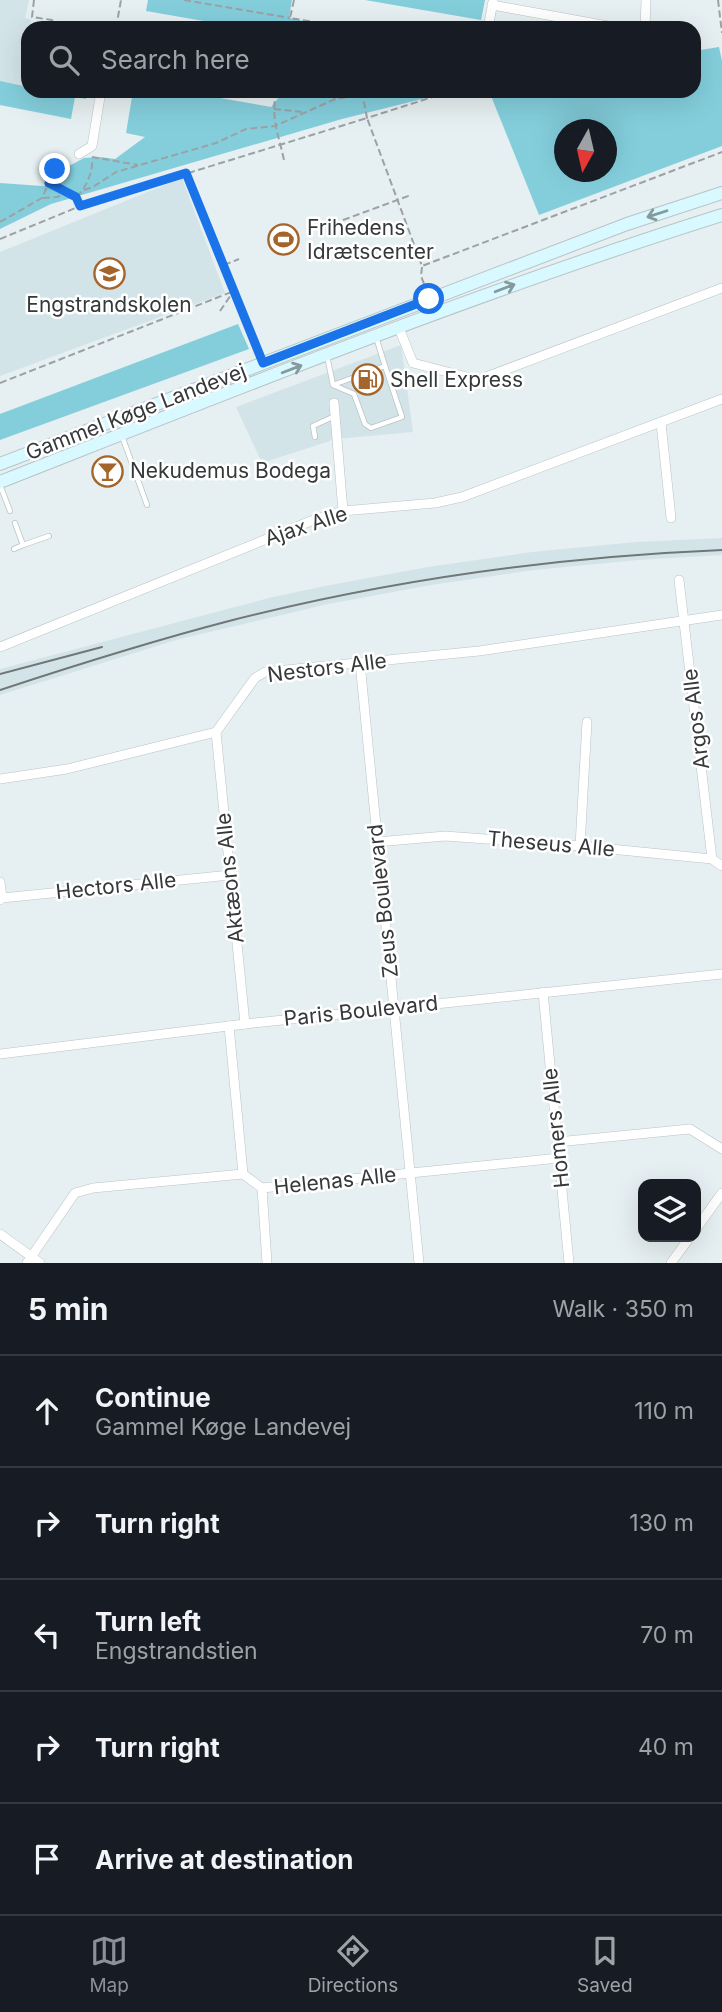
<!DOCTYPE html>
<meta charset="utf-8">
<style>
body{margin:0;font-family:Inter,sans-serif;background:#20242c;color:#f1f3f6}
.controls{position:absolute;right:21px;bottom:21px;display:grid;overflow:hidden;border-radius:14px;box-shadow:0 7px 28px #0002}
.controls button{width:63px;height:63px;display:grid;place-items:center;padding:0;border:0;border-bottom:2px solid #363941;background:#171b24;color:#f1f3f6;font:35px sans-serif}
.compass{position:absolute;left:554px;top:119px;width:63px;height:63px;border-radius:50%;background:#171b24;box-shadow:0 7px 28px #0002;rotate:188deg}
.stop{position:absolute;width:21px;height:21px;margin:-16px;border:5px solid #1a73e8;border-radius:50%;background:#fff}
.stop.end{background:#1a73e8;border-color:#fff;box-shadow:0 2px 7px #0008}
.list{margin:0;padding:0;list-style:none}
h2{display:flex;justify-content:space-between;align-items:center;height:91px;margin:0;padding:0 28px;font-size:30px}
h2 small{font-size:23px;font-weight:400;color:#9ea1a6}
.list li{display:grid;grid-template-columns:46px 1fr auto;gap:21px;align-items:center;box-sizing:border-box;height:112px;padding:0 28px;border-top:2px solid #363941}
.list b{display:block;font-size:26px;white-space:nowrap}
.list p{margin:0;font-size:23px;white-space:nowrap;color:#9ea1a6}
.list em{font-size:23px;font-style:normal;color:#9ea1a6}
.icon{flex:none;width:38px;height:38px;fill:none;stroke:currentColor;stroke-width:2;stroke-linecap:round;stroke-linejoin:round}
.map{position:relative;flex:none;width:722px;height:1263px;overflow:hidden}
.search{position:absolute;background:#171b24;box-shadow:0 7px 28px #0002;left:21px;right:21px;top:21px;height:77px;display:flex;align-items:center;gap:18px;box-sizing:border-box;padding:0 24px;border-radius:21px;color:#9ea1a6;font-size:26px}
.sheet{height:651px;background:#171b24}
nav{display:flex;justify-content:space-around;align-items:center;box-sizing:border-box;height:98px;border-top:2px solid #363941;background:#171b24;font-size:19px;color:#9ea1a6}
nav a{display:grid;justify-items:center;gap:4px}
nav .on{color:#8c9099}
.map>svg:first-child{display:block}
</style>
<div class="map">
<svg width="722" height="1263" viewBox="0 0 722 1263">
<rect width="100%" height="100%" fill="#e6eff1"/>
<g fill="#d3e4e8">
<polygon points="0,0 29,0 25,18 31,20 30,28 28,28 28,91 0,95"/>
<polygon points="182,178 225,293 0,376 0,252"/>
<polygon points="401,345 413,432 336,439 262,463 236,407"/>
<polygon points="722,538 722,555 638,560 534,570 431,585 328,604 176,640 0,695 0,669 273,597 325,586 428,567 532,552 636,542"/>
</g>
<g fill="#84cedc" fill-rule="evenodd">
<polygon points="148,0 292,0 289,18 314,23 313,28 244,28 146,11"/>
<polygon points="365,0 485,0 481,20"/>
<path d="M 719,47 L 722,61 L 722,146 L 539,215 L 489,91 L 694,91 L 694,51 ZM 564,130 L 606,130 L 606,172 L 564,172 Z"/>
<polygon points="0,81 28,87 28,91 87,91 86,99 75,97 71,119 0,105"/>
<polygon points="133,91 180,91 271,107 284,91 432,91 434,96 342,119 51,204 0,229 0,183 56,187 67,167 84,158 100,157 115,159 145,137 126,133"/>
<polygon points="238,324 249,349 0,440 0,414"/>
</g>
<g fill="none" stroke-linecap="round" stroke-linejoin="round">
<defs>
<g id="service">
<polyline points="327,356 333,385 385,366 376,337"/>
<polyline points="333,385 354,394 365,424 371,428 402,417 385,366"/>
<polyline points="122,436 147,505"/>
<polyline points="315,437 313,426 335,416"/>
<polyline points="0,485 10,511"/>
<polyline points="15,523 23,545 49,536"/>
<polyline points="14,549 23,545"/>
</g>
<g id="minor">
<polyline points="492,5 619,28"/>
<polyline points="488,28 493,2"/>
<polyline points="645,28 646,0"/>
<polyline points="79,154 92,146 101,91"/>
<polyline points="399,328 413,363 478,380 722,288"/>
<polyline points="334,403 343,511"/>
<polyline points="661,423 671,518"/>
<polyline points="679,580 712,859"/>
<polyline points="0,647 311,521 343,511 435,503 462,497 722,399"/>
<polyline points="360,663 419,1263"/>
<polyline points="216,732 245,1024"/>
<polyline points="0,779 67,769 216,732 255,678 265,672 479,651 722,615"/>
<polyline points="377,842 445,836 580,846 712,859 722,866"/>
<polyline points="580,846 587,722"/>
<polyline points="0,882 2,898 0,900"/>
<polyline points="2,898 230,875"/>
<polyline points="543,992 569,1263"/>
<polyline points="229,1026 243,1174"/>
<polyline points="0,1054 245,1024 722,974"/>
<polyline points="557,1142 690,1129 722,1149"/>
<polyline points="262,1188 267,1263"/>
<polyline points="696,1229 722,1193"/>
<polyline points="0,1234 40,1263"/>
<polyline points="27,1263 75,1193 93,1188 243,1174 262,1188 559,1158"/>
<polyline points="671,1263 690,1237"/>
</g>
<g id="secondary">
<polyline points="0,464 627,224 722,193"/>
<path d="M 0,482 C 239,388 477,292 722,215"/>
</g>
</defs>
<use href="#service" stroke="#bac3c5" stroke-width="6"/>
<use href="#minor" stroke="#bac3c5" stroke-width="10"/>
<use href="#secondary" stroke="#bac3c5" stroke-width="14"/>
<g stroke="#9ca2a4" stroke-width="2" stroke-dasharray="7 3.5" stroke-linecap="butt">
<polyline points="34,0 32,17 52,20 56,28"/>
<polyline points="184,0 290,18"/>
<polyline points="294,0 290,18 320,23"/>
<polyline points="718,0 722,33"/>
<polyline points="116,28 121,0"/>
<path d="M 276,91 C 271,121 278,132 284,160"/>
<polyline points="362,91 367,118 439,95 438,91"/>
<polyline points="414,91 421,91"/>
<polyline points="333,100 342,91"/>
<polyline points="274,109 303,112"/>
<polyline points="92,157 138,165"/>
<polyline points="187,174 259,354"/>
<polyline points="50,183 77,197 80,206"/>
<polyline points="84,190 93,187 116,172 216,143 246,129 275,126 333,100 362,94 394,91"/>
<path d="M 77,197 C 86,187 93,173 92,160"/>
<polyline points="43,198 57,197 68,192"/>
<polyline points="343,220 411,195"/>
<polyline points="0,222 42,198 55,169"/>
<polyline points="0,239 78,207 367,118 422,266 722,152"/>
<polyline points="224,265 239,259"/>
<polyline points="422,267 421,276 426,289"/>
<polyline points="220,311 233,292"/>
<polyline points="0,383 234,291"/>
</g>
<use href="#service" stroke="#fff" stroke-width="4.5"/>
<use href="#minor" stroke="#fff" stroke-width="9"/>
<use href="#secondary" stroke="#d7f9ff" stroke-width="12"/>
<g stroke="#717677" stroke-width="2">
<polyline points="0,674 102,647"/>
<path d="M 0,690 C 76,665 152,641 229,621 C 390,580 556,557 722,550"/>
</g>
</g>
<defs><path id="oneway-shaft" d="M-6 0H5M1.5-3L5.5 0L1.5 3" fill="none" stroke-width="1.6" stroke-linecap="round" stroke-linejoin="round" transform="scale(1.75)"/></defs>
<g stroke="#86999c">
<use href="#oneway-shaft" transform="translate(657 214) rotate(162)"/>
<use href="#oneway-shaft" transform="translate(505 288) rotate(-21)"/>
<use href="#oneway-shaft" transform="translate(292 369) rotate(-21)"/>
</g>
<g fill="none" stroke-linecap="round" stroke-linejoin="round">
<polyline stroke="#1a73e8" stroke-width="9" points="55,169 49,183 76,197 80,206 186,173 263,363 429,299"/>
</g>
<defs>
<symbol id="stadium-ring" viewBox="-11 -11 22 22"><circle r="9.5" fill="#fff" stroke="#a3652b" stroke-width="1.5"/><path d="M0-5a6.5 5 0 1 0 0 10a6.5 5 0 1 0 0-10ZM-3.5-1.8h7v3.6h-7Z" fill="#a3652b"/></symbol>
<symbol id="school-ring" viewBox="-11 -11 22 22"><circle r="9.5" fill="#fff" stroke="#a3652b" stroke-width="1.5"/><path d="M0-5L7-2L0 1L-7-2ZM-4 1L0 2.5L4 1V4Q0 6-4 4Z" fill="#a3652b"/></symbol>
<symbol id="fuel-ring" viewBox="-11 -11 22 22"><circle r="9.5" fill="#fff" stroke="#a3652b" stroke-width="1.5"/><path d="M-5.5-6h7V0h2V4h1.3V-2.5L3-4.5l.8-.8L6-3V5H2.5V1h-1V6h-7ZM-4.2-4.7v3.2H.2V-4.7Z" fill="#a3652b"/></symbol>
<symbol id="bar-ring" viewBox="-11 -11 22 22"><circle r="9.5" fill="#fff" stroke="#a3652b" stroke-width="1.5"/><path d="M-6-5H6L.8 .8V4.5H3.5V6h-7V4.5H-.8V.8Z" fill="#a3652b"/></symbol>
</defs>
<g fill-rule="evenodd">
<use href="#stadium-ring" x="266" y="222" width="35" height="35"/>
<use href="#school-ring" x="92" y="256" width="35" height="35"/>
<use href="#fuel-ring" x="350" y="362" width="35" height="35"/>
<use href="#bar-ring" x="90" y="454" width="35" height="35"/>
</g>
<g text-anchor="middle" stroke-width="5" stroke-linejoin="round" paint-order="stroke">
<g font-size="21" fill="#36393a" stroke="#fff" text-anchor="start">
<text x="307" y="235">Frihedens<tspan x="307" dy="24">Idrætscenter</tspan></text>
<text x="109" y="312" text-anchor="middle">Engstrandskolen</text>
<text x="390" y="387">Shell Express</text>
<text x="130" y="478">Nekudemus Bodega</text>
</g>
<g font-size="21" fill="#36393a" stroke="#fff">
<text transform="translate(136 412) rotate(-21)" y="7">Gammel Køge Landevej</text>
<text transform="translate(306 526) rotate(-18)" y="7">Ajax Alle</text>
<text transform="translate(327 668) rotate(-7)" y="7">Nestors Alle</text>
<text transform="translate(696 719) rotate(-97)" y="7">Argos Alle</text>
<text transform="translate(551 844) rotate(5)" y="7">Theseus Alle</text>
<text transform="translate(230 878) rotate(-96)" y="7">Aktæons Alle</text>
<text transform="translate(116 886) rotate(-6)" y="7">Hectors Alle</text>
<text transform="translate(383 901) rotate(-96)" y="7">Zeus Boulevard</text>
<text transform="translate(361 1011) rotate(-6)" y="7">Paris Boulevard</text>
<text transform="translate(556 1128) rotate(-96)" y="7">Homers Alle</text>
<text transform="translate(335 1181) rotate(-6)" y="7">Helenas Alle</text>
</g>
</g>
</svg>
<div class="controls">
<button><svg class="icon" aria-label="layers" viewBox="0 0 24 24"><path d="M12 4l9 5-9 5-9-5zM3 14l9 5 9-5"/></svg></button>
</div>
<svg class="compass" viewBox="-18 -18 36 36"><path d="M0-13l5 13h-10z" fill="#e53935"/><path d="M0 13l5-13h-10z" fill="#9ea1a6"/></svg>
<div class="stop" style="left:429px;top:299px"></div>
<div class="stop end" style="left:55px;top:169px"></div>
<div class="search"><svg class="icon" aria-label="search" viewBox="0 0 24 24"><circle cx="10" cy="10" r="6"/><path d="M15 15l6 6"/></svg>Search here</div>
</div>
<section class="sheet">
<h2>5 min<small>Walk · 350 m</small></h2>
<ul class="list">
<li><svg class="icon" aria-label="ahead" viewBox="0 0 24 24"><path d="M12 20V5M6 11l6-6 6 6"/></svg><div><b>Continue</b><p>Gammel Køge Landevej</p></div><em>110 m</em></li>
<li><svg class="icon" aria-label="right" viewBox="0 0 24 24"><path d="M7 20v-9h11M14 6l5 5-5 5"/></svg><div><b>Turn right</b></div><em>130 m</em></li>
<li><svg class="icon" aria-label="left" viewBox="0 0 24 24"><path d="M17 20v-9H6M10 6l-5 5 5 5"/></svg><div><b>Turn left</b><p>Engstrandstien</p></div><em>70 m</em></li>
<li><svg class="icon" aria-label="right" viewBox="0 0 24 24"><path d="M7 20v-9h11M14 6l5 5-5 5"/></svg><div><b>Turn right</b></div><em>40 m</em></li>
<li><svg class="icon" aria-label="arrive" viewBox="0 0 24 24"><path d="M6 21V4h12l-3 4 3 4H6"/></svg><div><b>Arrive at destination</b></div></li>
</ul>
</section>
<nav>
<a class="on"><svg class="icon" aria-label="map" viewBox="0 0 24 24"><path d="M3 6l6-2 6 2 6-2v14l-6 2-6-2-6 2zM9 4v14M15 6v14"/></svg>Map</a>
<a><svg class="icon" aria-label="directions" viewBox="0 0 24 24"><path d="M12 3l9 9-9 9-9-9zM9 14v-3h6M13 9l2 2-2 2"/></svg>Directions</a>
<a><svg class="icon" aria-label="saved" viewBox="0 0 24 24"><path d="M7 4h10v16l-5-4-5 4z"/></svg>Saved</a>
</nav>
